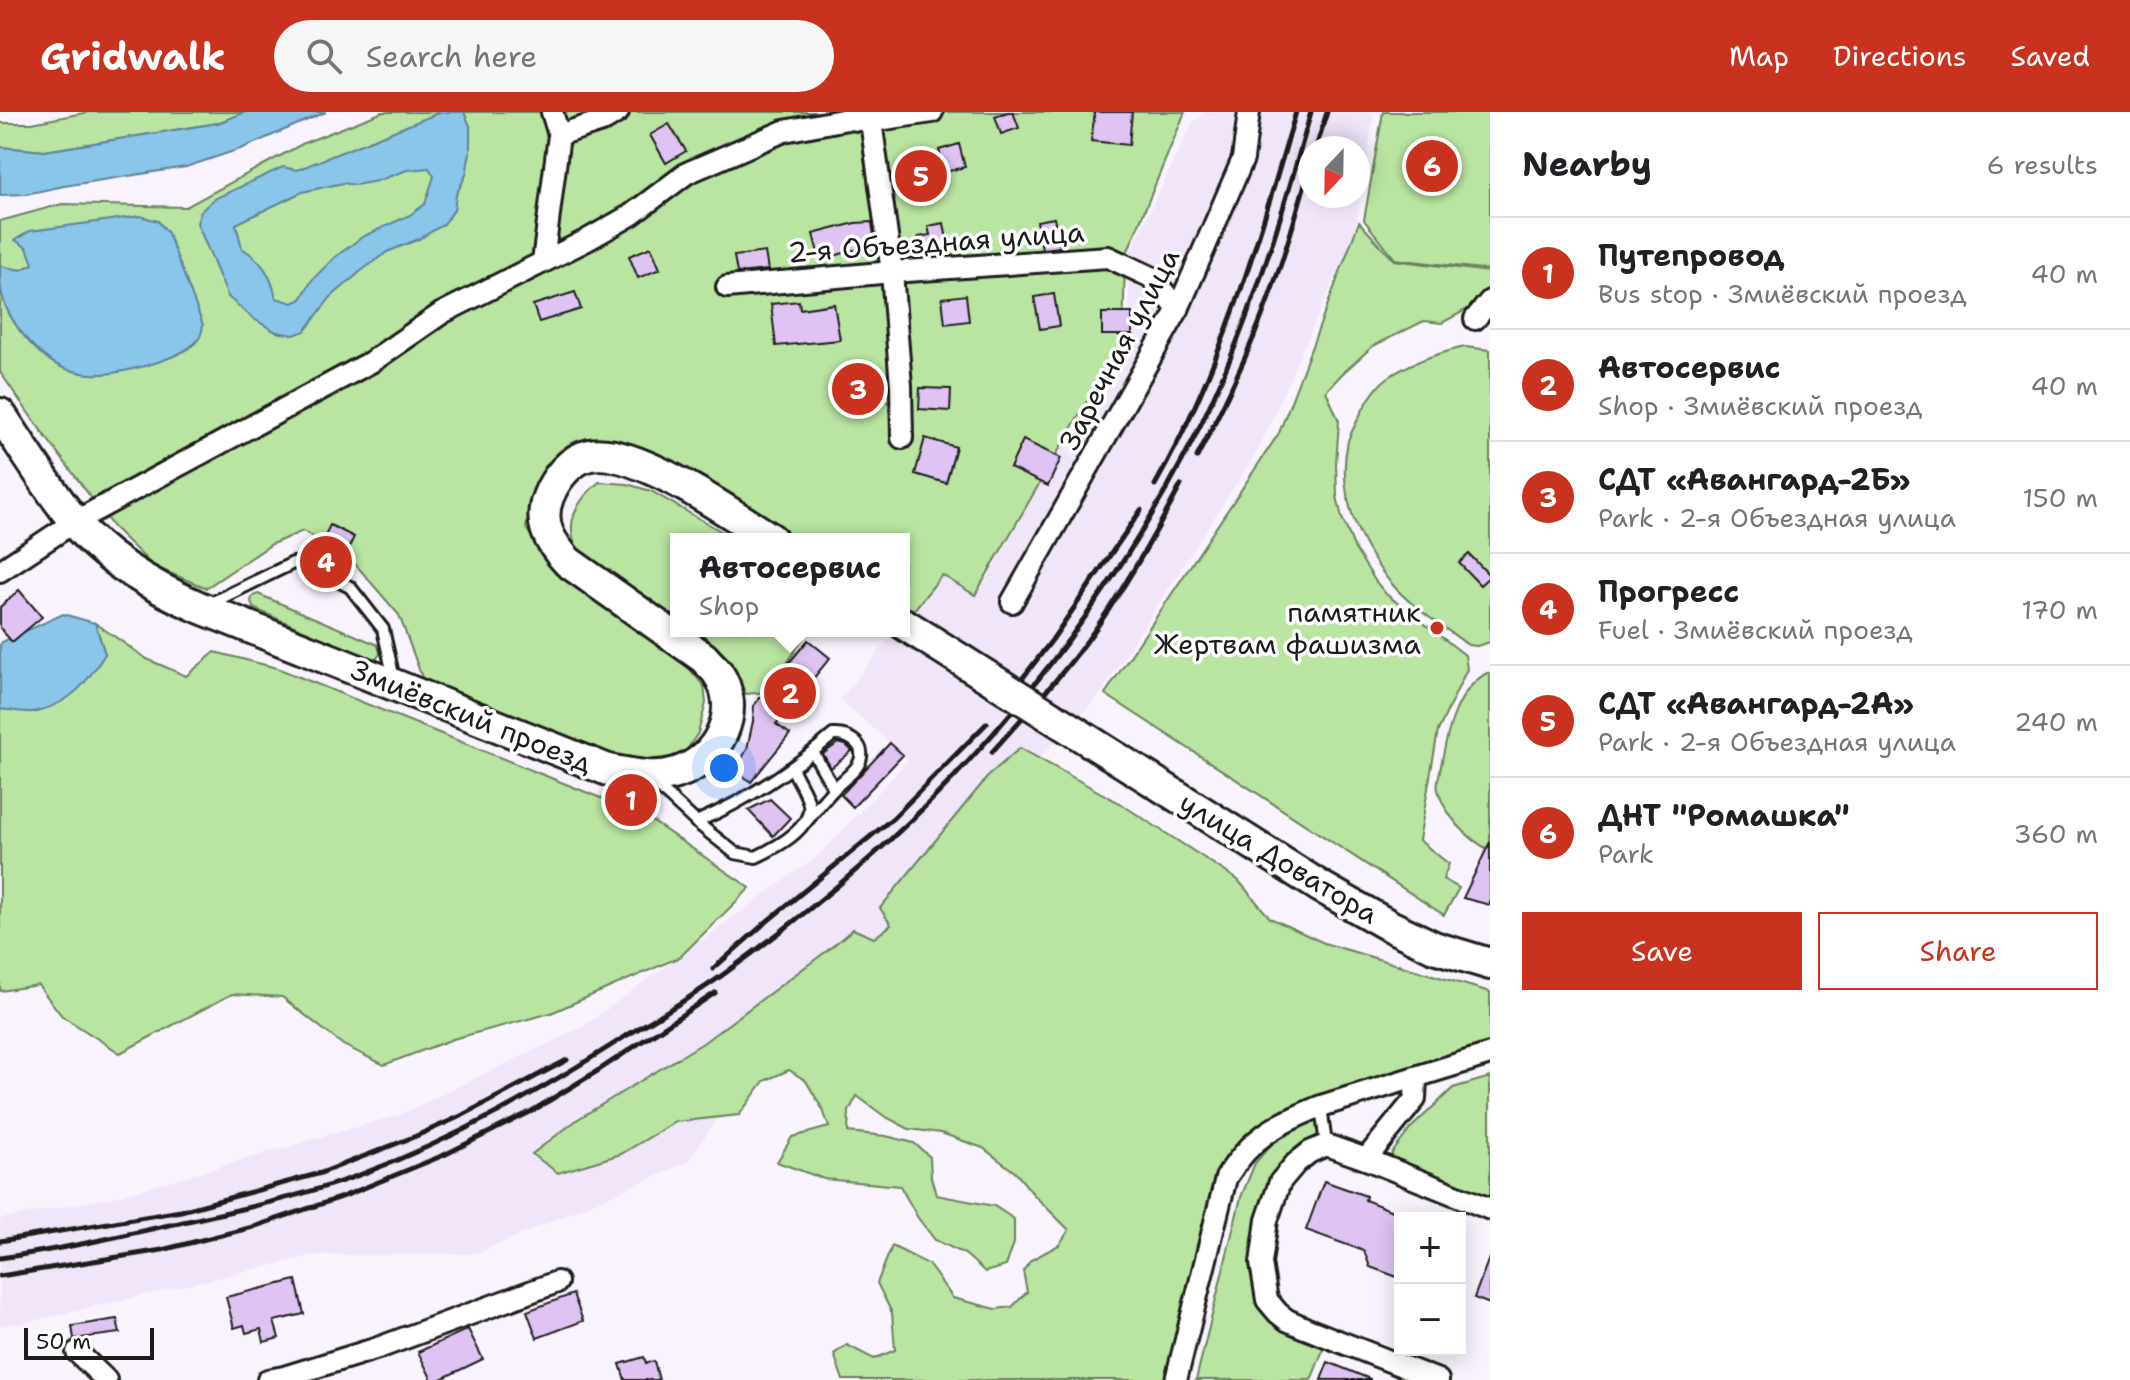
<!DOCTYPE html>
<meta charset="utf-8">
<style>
body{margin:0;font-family:"Shantell Sans",sans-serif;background:#f6f6f6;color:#202124}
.controls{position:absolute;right:24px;bottom:24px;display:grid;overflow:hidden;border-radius:0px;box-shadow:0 4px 20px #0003}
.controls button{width:72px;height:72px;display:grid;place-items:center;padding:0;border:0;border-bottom:2px solid #e0e0e0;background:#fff;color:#202124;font:40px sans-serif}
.compass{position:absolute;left:1298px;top:24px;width:72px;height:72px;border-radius:50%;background:#fff;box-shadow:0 4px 20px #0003;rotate:202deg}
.scale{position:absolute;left:24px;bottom:20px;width:130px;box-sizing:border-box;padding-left:8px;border:4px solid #1c1c1c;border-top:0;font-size:22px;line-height:28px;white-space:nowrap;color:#1c1c1c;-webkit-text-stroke:6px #fff;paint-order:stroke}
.you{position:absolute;left:724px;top:656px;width:28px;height:28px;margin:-20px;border:6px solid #fff;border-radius:50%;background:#1a73e8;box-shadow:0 0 0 12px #1a73e833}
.badge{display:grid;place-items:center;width:52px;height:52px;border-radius:50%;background:#c8321e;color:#fff;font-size:26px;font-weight:700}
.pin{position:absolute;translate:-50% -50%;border:4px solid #fff;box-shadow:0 2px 8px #0006}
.popup{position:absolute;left:670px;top:421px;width:240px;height:104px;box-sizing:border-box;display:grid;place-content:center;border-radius:0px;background:#fff;filter:drop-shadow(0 2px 6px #0005);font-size:26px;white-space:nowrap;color:#757577}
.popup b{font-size:30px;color:#202124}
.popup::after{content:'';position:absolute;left:50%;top:100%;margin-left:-16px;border:16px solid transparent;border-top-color:#fff}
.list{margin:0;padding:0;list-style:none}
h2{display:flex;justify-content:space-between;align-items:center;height:104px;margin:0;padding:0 32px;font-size:34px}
h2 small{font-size:26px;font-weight:400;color:#757577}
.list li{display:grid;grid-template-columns:52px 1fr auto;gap:24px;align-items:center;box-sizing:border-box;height:112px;padding:0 32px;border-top:2px solid #e0e0e0}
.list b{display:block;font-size:30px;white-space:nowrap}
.list p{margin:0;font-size:26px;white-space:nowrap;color:#757577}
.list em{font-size:26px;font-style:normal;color:#757577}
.actions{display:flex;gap:16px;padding:24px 32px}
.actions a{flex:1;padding:18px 0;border:2px solid #c8321e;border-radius:0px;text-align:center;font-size:28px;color:#c8321e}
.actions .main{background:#c8321e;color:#fff}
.icon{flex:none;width:44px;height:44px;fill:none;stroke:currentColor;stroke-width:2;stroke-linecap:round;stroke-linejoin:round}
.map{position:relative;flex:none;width:1490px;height:1268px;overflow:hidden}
header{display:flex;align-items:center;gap:48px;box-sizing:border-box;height:112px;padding:0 40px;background:#c8321e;color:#fff}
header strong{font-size:38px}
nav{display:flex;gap:44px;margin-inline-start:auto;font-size:28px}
.search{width:560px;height:72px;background:#f6f6f6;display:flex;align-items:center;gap:20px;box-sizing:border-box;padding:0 28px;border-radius:44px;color:#757577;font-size:30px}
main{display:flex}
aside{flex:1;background:#fff}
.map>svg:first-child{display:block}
</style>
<header>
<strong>Gridwalk</strong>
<div class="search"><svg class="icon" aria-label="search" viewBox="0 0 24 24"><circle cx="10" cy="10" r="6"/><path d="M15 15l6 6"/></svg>Search here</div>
<nav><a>Map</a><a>Directions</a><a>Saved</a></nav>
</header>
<main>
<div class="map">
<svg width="1490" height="1268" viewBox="0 0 1490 1268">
<rect width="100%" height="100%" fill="#f9f3fd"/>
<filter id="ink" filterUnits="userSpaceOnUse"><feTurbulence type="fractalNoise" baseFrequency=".0125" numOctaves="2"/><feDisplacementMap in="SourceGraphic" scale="16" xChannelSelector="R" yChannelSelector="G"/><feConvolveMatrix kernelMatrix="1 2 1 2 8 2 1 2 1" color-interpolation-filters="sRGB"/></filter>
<g filter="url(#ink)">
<path fill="#f1e5fa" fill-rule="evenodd" d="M 1205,0 L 1374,0 L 1355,120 L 1258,338 L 1098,585 L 963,727 L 846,872 L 764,936 L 688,1050 L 475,1142 L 315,1143 L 19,1212 L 0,1213 L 0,1107 L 114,1085 L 402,1002 L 584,914 L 819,743 L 909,648 L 840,587 L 942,463 L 980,479 L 1129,217 L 1129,142 L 1192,12 ZM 1310,36 L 1358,36 L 1358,84 L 1310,84 Z"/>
<g fill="#b9e4a1" stroke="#6a805e" stroke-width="2">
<polygon points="89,0 245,0 218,11 45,39 0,35 0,11 32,11"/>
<path d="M 383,0 L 1185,0 L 1125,146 L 1123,227 L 975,483 L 942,463 L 909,504 L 904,501 L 904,427 L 787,427 L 658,346 L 613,328 L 568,336 C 551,361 531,386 526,416 L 543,443 L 634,515 L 681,547 L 704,574 L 706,591 L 698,621 L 686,639 L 657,651 L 637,649 L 591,639 L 446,583 L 423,568 L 399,503 L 350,446 L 303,419 L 272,432 L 206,476 L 153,454 L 113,415 L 34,309 L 0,260 L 0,109 L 62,92 L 186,95 L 304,31 Z"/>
<polygon points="1383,0 1490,0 1490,158 1395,147 1364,108"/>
<polygon points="1359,110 1394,148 1490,160 1490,182 1486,187 1442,211 1424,209 1373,234 1343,261 1326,279 1339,309 1336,352 1337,384 1342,406 1355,437 1376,470 1386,482 1465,543 1467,557 1438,619 1419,728 1449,752 1443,767 1459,776 1444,803 1105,582 1279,321"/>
<path d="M 1465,235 L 1490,238 L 1490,530 L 1477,534 L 1468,533 C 1443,514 1412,496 1391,471 C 1359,433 1336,381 1348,329 C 1350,322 1355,314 1358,307 C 1364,294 1375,276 1386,267 C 1410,250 1438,241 1465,235 Z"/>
<path d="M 599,370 L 627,372 L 651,379 L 724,421 L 729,427 L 676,427 L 676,505 C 652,491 587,458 576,434 C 564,408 580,386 599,370 Z"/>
<polygon points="258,482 378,533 380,542 376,547 372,548 253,496 251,489 253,484"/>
<polygon points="95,511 147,547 186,564 215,540 277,556 643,703 750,776 680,845 551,901 453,927 384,953 343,933 282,885 232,882 120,941 62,904 38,873 0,879 0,597 37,600 105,542"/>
<polygon points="700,519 808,519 768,580 746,582 728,549"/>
<path d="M 1487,561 L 1490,561 L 1490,738 C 1468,728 1444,702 1438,678 C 1436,671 1440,661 1441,654 C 1447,621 1456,578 1487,561 Z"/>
<polygon points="1020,636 1121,692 1238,768 1270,806 1324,831 1490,880 1490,934 1457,941 1288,995 1259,1012 1235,1036 1218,1059 1164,1268 843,1268 834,1242 847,1233 874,1247 895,1238 892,1201 877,1171 892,1134 928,1152 953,1186 996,1197 1012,1195 1027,1180 1023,1159 1031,1148 1059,1133 1069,1118 1034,1083 1016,1061 983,1036 941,1021 909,1017 884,1004 857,984 849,999 848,1020 886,1024 914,1031 930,1045 931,1065 936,1083 994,1094 1014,1107 1014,1131 1006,1154 985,1160 965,1142 935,1128 918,1106 900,1074 824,1067 777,1050 792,1025 829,1015 823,998 806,969 789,958 764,969 739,1003 675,1010 621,1042 558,1061 532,1042 578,1007 703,931 828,838 853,817 874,826 891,813 880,796 990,662"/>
<polygon points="1490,965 1490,1097 1392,1049 1392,1041 1412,1015 1453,976"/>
<polygon points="1317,1008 1320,1008 1322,1029 1277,1068 1265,1190 1325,1233 1311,1268 1196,1268 1241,1085 1255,1051 1275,1028"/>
</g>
<g fill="#8ac6ea" stroke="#5e8298" stroke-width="2" fill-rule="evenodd">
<polygon points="245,0 326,0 243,36 186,55 64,74 26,82 0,83 0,35 45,39 218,11"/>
<path d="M 441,0 L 464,0 L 470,14 L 470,40 L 466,63 L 456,83 L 454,98 L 444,112 L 419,127 L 387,140 L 361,159 L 330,186 L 305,219 L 294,223 L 276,220 L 254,207 L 228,185 L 197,111 L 201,99 L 214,87 L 283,55 L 297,58 ZM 429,56 L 434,64 L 425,92 L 410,103 L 362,125 L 334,146 L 312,168 L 301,187 L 293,191 L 276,186 C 271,162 262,149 242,136 L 236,112 L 302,80 L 343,71 L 355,73 L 377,69 L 407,58 Z"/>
<path d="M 140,104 L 158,109 L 168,121 L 203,213 C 202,220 201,225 196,230 C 179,248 115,264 91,262 C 83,262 73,259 66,257 C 38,247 6,208 1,178 C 0,171 0,162 0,154 L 21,158 L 33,152 L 27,136 L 15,128 L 30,119 Z"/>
<path d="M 63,502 L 95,511 L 105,542 C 87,570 73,590 38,599 C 27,602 12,598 0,597 L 0,533 L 2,530 Z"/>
</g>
<g fill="#dfc4f3" stroke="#1c1c1c" stroke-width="2">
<polygon points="1008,0 1013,0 1019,16 1001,22 995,4"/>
<polygon points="1095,0 1132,0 1129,33 1091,29"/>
<polygon points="669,12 686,39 666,51 650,23"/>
<polygon points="959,32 965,55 945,60 939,38"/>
<polygon points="1054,106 1060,135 1042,137 1037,109"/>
<polygon points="872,110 876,138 855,141 854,138 820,148 813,122 855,111"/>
<polygon points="944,111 949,139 922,144 918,125 930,123 928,114"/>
<polygon points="651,135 660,157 638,166 629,144"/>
<polygon points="765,140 768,158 737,161 734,144"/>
<polygon points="575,180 581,197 539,210 533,193"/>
<polygon points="1054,182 1059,214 1040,217 1034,185"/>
<polygon points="966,183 969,209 945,212 942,186"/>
<polygon points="799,189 800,197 834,192 840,228 776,234 771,192"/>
<rect x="1102" y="201" width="30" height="22"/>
<polygon points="920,276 951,277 950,299 919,297"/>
<polygon points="925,326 956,335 946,371 915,362"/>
<polygon points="1023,328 1061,346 1048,374 1010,356"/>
<polygon points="330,413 354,425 337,459 313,448"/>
<polygon points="1469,442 1490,464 1480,473 1459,451"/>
<polygon points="19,478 42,505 12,530 0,516 0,495"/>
<polygon points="808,528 830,546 776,612 790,622 751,670 736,658 747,637 753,609 754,593"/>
<polygon points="838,631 846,633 852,639 831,656 823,642"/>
<polygon points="890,631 903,643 853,695 841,683"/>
<polygon points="770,687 790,706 773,724 748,698"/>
<polygon points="1490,730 1490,793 1463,786"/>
<polygon points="1324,1069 1366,1084 1365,1088 1400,1102 1400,1166 1370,1155 1364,1139 1306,1118"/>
<polygon points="1489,1146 1490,1147 1490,1192 1474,1186"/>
<polygon points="296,1168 304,1202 274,1209 279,1226 264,1230 261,1217 246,1221 244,1213 234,1216 226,1185"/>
<polygon points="573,1182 583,1209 537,1226 527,1199"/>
<polygon points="117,1207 120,1221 74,1227 72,1214"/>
<polygon points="468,1217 483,1247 439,1268 432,1268 418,1240"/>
<polygon points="644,1245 646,1251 654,1249 659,1268 625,1268 620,1252"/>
<polygon points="1328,1250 1370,1267 1370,1268 1321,1268"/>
</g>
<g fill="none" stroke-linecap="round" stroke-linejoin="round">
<defs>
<g id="lane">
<polyline points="207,493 293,451 302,451 350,475 383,517 394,567"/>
<polyline points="813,640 834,677"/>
<path d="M 653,670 L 696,710 L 735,741 L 756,745 C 775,736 813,717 809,692 C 807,682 796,665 792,656"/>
<path d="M 696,710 C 746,689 792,658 833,623 C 848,622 866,632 860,649 C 857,659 841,669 834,677 C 824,687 815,699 805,711"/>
<polyline points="1321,994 1326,1033"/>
</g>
<g id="street">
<polyline points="874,0 871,9 892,160 901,274 902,326"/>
<polyline points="559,23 605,8 618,0"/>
<polyline points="543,150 559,23 552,0"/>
<polyline points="727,175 892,160 1108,145 1151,165 1178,197"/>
<polyline points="1475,207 1490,189"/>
<polyline points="0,459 74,410 371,250 442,201 587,128 631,103 687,61 784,19 847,7 871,9 932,0"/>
<polyline points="1012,490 1178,197 1243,47 1249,0"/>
<polyline points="1416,965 1415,987 1366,1047 1490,1097"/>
<polyline points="1366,1047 1326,1033 1310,1040 1296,1051 1280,1070 1267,1108 1261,1151 1267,1188 1278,1201 1287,1208 1305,1216 1438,1268"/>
<polyline points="77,1240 106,1268"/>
<polyline points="268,1268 284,1265 378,1236 557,1170"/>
<path d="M 1176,1268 L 1226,1066 C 1252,1024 1277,1012 1321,994 L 1490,942"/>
</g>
<g id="primary">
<path d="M 0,302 C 24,337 47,375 74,409 C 105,449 155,476 201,496 L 608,658 C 631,662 653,668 676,661 C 718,649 744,598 717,560 C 713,555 708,551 704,546 L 568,450 C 550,431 538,411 548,385 C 555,367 570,347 590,343 C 634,334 733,403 771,427"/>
<polyline points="904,512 961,548"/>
<polyline points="1077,621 1321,775 1390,814 1434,835 1490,852"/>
</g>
</defs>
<use href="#lane" stroke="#1c1c1c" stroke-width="16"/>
<use href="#street" stroke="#1c1c1c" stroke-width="26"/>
<use href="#primary" stroke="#1c1c1c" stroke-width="36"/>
<use href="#lane" stroke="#fff" stroke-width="10"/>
<use href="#street" stroke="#fff" stroke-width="20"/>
<use href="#primary" stroke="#fff" stroke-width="30"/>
<g stroke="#1c1c1c" stroke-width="5">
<polyline points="1316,36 1327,0"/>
<path d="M 1197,345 C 1228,286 1256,226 1277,163 C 1290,127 1299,91 1310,55"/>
<path d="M 1155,373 C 1221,257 1259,127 1296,0"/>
<polyline points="1012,580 1052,528 1141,398"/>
<path d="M 992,640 C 1019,609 1048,579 1074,546 C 1115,494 1150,432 1181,373"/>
<polyline points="713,857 765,811 893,706 987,611"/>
<polyline points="0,1129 181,1099 321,1061 416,1024 461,1004 567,948"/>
<path d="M 0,1146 C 59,1138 116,1125 174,1112 C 237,1098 302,1085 362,1062 C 456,1027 542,978 626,924 C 660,903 696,883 728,859 C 808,801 886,737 954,665 C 1043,570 1121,463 1182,349 C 1241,240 1278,119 1311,0"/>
<polyline points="0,1164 162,1138 253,1115 342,1085 444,1043 532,999 599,958 715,881"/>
</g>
<defs>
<polyline id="primary-bridge" points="961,548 1077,621"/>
</defs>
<use href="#primary-bridge" stroke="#1c1c1c" stroke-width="36" stroke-linecap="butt"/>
<use href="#primary-bridge" stroke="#fff" stroke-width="30"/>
</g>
</g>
<circle fill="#c8321e" stroke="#fff" stroke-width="3" cx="1437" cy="516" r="8"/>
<g text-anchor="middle" stroke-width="7" stroke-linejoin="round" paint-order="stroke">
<g font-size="28" fill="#1c1c1c" stroke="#fff">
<text transform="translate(936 130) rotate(-4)" y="10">2-я Объездная улица</text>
<text transform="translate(1119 237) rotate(-62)" y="10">Заречная улица</text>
<text transform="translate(472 604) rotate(22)" y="10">Змиёвский проезд</text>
<text transform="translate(1279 746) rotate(31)" y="10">улица Доватора</text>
</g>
<g font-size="28" fill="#1c1c1c" stroke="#fff" text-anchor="end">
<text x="1421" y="510">памятник<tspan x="1421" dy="32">Жертвам фашизма</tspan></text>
</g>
</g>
</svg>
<div class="controls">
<button>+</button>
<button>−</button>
</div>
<svg class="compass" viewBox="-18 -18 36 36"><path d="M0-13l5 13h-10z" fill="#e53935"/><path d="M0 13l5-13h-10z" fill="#757577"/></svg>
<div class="scale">50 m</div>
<div class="you"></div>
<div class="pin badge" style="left:631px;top:688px">1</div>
<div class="pin badge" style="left:790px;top:581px">2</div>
<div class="popup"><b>Автосервис</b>Shop</div>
<div class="pin badge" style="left:858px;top:277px">3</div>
<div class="pin badge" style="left:326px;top:450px">4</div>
<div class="pin badge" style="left:921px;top:64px">5</div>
<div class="pin badge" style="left:1432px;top:54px">6</div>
</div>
<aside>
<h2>Nearby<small>6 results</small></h2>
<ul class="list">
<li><span class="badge">1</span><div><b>Путепровод</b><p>Bus stop · Змиёвский проезд</p></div><em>40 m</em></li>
<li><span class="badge">2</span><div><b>Автосервис</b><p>Shop · Змиёвский проезд</p></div><em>40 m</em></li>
<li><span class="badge">3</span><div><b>СДТ «Авангард-2Б»</b><p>Park · 2-я Объездная улица</p></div><em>150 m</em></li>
<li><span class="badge">4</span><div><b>Прогресс</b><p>Fuel · Змиёвский проезд</p></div><em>170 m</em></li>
<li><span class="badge">5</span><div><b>СДТ «Авангард-2А»</b><p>Park · 2-я Объездная улица</p></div><em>240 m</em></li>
<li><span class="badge">6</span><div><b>ДНТ &quot;Ромашка&quot;</b><p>Park</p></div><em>360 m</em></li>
</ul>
<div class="actions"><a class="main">Save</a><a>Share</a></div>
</aside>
</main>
